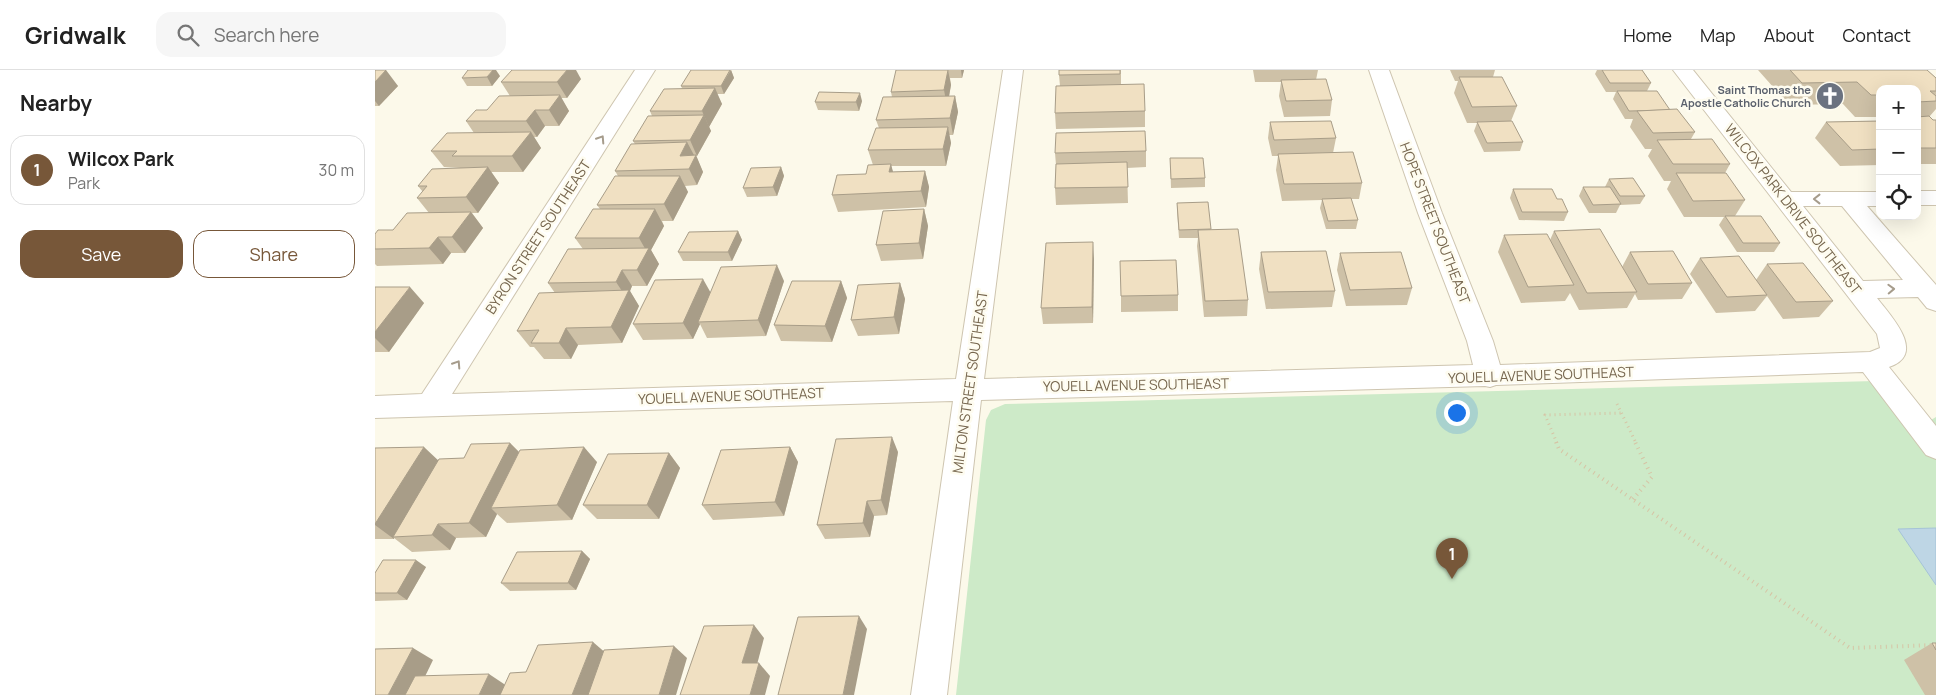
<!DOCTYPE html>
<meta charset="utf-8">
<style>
body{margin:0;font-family:Manrope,sans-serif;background:#f6f6f6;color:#222}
.controls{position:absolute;right:15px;top:15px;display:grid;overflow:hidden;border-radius:10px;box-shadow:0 5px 20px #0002}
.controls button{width:45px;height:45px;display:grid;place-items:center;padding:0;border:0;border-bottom:1px solid #e0e0e0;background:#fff;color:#222;font:25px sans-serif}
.you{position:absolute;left:1081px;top:342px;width:18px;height:18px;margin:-12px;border:4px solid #fff;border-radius:50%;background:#1a73e8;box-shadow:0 0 0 8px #1a73e833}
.badge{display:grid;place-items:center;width:32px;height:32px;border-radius:50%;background:#775739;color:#fff;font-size:16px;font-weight:700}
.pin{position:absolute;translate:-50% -41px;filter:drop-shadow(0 1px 2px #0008)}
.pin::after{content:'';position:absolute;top:26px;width:18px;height:15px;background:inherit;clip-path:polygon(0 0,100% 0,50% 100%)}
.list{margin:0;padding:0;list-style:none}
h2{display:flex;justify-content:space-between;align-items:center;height:65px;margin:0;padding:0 20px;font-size:21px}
h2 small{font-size:16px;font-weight:400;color:#767676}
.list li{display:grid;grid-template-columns:32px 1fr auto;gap:15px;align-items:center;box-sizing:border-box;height:70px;margin:0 10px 10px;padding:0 10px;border:1px solid #e0e0e0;border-radius:15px}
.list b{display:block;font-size:19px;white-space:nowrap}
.list p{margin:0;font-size:16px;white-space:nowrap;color:#767676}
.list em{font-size:16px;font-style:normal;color:#767676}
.actions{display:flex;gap:10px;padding:15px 20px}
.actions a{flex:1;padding:11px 0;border:1px solid #775739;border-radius:15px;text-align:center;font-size:18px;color:#775739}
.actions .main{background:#775739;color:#fff}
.icon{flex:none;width:28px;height:28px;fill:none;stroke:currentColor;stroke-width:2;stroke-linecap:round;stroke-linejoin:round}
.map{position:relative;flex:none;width:1561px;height:625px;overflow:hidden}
header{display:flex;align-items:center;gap:30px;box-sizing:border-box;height:70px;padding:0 25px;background:#fff;border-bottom:1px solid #e0e0e0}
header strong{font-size:24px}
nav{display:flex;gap:28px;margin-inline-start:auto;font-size:18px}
.search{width:350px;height:45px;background:#f6f6f6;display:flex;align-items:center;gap:12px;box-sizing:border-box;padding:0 18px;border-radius:15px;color:#767676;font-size:19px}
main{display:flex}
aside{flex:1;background:#fff}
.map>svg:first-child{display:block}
</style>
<header>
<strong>Gridwalk</strong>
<div class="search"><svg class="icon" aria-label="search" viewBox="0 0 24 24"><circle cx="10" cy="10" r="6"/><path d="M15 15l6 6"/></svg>Search here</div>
<nav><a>Home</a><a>Map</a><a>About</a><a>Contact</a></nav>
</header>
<main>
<aside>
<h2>Nearby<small></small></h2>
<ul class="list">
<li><span class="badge">1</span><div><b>Wilcox Park</b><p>Park</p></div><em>30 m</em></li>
</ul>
<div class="actions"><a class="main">Save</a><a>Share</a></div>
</aside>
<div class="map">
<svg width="1561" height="625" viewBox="0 0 1561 625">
<rect width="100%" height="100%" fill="#fcf9ea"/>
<polygon fill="#cdeac8" points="1500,311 1537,361 1561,347 1561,625 581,625 611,350 616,340 630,334"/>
<polygon fill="#bed6e5" stroke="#a5c3d7" points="1561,458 1561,515 1523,459"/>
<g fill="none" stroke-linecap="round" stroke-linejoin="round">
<defs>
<g id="minor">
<path d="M 260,0 L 280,0 L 77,324 L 581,309 L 628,0 L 648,0 L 609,309 L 1098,295 L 1092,271 L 1043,143 L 994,0 L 1014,0 L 1067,143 L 1118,271 L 1125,295 L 1495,282 L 1505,278 L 1502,264 L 1298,0 L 1318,0 L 1416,122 L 1505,122 L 1505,136 L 1492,136 L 1561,215 L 1561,241 L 1552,238 L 1543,227 L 1502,228 C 1515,245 1553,284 1514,297 L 1561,356 L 1561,389 L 1551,385 L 1488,302 L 1121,315 L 1115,317 L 1110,316 L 606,330 L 572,625 L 536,625 L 578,331 L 0,348 L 0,326 L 47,324 ZM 1428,136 L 1467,136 L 1528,210 L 1488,211 Z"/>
<rect x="1542" y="121" width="19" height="14"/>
</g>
</defs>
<use href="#minor" stroke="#cec5b0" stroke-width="2"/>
<g stroke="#d6c4a5" stroke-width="3" stroke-dasharray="1 4" stroke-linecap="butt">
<polyline points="1242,334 1261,373"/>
<polyline points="1182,373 1170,345 1246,343"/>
</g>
<g stroke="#d6c4a5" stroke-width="4" stroke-dasharray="1 4.5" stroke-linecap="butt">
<polyline points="1181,372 1184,379 1475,578 1561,575"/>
<polyline points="1258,429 1277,407 1260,372"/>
</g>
<use href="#minor" fill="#fff" fill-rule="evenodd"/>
</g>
<g fill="#cec1a7">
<polygon points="0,0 23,16 4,36 0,36"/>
<polygon points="356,0 359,8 349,24 342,24 347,34 334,57 336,61 322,86 321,86 328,102 322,115 310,116 313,122 298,151 287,151 289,156 276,180 284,194 272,216 257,216 255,221 264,236 247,273 203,275 196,289 169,289 159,277 155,277 142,261 180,223 173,213 208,179 200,168 225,139 222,135 243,106 240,101 260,74 258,71 277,46 275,41 307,18 306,16"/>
<polygon points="535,0 589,0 587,8 575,8 576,15 574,27 580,26 583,42 578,65 574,65 576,73 571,96 516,96 518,102 550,101 554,117 551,137 463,142 457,125 491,104 498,95 493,80 504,58 501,50 517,27 516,22"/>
<polygon points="746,0 746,15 770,41 770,57 681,59 680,43 685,16 684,5"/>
<polygon points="878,0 943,0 941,10 957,30 955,46 909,47 904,26 906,12 880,12"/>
<polygon points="1075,0 1120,0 1118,7 1142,36 1136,51 1148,72 1145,81 1109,82 1099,61 1102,53 1092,53 1079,23 1083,11 1080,11"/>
<polygon points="1222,0 1267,0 1276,13 1272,21 1320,62 1316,69 1355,94 1350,103 1370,130 1360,146 1405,173 1399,182 1362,182 1344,155 1349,147 1309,147 1292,119 1296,111 1289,111 1273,86 1277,79 1270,79 1255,57 1258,49 1250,49 1238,29 1241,22 1231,22 1220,4"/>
<polygon points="1383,0 1552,0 1561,8 1561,39 1554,47 1558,50 1561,50 1561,94 1542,94 1542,19 1505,19 1505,47 1480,47 1468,34 1414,35"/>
<polygon points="125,6 117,16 92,16 87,8"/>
<polygon points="206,9 192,28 186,28 194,41 184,56 170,56 162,67 159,67 166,78 148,102 116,102 124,113 103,143 97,143 108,158 90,183 76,183 68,194 2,196 0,194 0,164 18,160 54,143 42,128 48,122 43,116 86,98 69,97 56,81 99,63 91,51 112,40 135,26 126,12"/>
<polygon points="487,31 484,41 443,40 440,32"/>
<polygon points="1505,51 1505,95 1465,96 1440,68 1451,52"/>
<polygon points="895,52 961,68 958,83 987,113 984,129 976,129 983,150 981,159 951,159 945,138 947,130 907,131 901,100 903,86 897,86 893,68"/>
<polygon points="771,81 771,97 752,98 753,133 681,135 680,118 681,95 680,83"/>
<polygon points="795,88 830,108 830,117 796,118"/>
<polygon points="406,97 409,106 402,126 372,127 368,118"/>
<polygon points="1234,109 1270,126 1265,134 1245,135 1241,143 1214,143 1204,126 1208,117 1230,117"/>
<polygon points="1138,119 1182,129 1193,142 1189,151 1144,150 1135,128"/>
<polygon points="802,133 836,160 873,230 872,246 829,247 822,176 823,168 804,168 802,141"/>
<polygon points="549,139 553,156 548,189 506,191 501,175"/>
<polygon points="363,161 367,170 357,191 308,191 303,182"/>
<polygon points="1179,161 1247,197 1255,182 1317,213 1307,229 1263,230 1260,224 1252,238 1204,240 1195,223 1190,231 1146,233 1123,182 1129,165 1175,170"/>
<polygon points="886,182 960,221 957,237 891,239 884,199"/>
<polygon points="965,183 1037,218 1032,235 971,236 962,200"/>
<polygon points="1325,188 1381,210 1392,194 1458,231 1444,247 1408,249 1392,226 1380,241 1341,243 1315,204"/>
<polygon points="719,189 718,253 668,254 666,238"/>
<polygon points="409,211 391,266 332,268 325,254 318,269 268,270 258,254 335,222"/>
<polygon points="466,211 472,228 457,272 406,271 399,255"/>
<polygon points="525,213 530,229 524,264 483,266 476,250"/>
<polygon points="0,217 49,233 14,282 0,282"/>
<polygon points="803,225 803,241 746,242 746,226"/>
<polygon points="135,373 144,382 222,392 197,450 132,453 122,444 111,467 81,468 75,480 37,482 19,468 19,469 0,469 0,378 63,390 89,388"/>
<polygon points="415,377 423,392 409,446 338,450 327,435"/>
<polygon points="523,382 512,445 499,446 495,467 450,469 442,455"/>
<polygon points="294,383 305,398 284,449 222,449 208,435"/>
<polygon points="207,481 215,489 201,520 135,521 126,513"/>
<polygon points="51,497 32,530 0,531 0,503"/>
<polygon points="1557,573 1561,573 1561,625 1550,625 1529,590"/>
</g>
<g fill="#a89d88">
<polygon points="11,0 23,16 4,36 0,31 0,12"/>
<polygon points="118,0 121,0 125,6 117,16 112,7"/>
<polygon points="192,0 201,0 206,9 192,28 182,12"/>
<polygon points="356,0 359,8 349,24 346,16"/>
<polygon points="573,0 576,15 572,36 569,20"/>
<polygon points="586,0 589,0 587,8"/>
<polygon points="340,18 347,34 334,57 327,41"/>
<polygon points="485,23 487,31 484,41 481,32"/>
<polygon points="185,25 194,41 184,56 174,40"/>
<polygon points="580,26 583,42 578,65 575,48"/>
<polygon points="160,40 170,56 162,67 151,51"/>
<polygon points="329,45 336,61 322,86 315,70"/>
<polygon points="573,57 576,73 571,96 568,79"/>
<polygon points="156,62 166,78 148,102 137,86"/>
<polygon points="312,72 320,87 321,85 328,102 322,115 314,99 305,86"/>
<polygon points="516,94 520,110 514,102"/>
<polygon points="113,97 124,113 103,143 91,127"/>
<polygon points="406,97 409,106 402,126 398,117"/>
<polygon points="550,101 554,117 551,137 546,121"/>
<polygon points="305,106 313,122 298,151 289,134"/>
<polygon points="280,139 289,156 276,180 284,194 272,216 262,200 272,182 264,168"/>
<polygon points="549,139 553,156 548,189 544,173"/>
<polygon points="96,142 108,158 90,183 77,167"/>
<polygon points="363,161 367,170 357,191 353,182"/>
<polygon points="63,167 76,183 68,194 54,178"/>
<polygon points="718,172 719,189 718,253 717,237"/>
<polygon points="402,195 409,211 391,266 383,250"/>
<polygon points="247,200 257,216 255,221 264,236 247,273 236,257 251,227 241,212"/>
<polygon points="328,209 337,225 323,252 325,254 318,269 308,253"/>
<polygon points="466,211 472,228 457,272 450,256"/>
<polygon points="525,213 530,229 524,264 519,247"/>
<polygon points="35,217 49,233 14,282 0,268 0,262"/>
<polygon points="191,258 203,275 196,289 184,273"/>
<polygon points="517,367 523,382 512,445 506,430"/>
<polygon points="135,373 150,388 116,438 122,444 111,467 94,453"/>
<polygon points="49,377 66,393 18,467 19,468 19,469 0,455 0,454"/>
<polygon points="209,377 222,392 197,450 182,435"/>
<polygon points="415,377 423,392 409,446 400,432"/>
<polygon points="294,383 305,398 284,449 272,435"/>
<polygon points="492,431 499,446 495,467 488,453"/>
<polygon points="63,454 81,468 75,480 57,465"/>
<polygon points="207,481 215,489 201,520 193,513"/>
<polygon points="41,490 51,497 32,530 22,523"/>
<polygon points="484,546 492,559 479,625 468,625"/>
<polygon points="379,555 389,568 379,606 367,593"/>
<polygon points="218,572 233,585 218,625 197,625"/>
<polygon points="299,576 312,588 301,625 284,625"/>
<polygon points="38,578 58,590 41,625 13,625"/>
<polygon points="384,593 395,606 390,625 375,625"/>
<polygon points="114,604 132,616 128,625 104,625"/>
</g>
<g fill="#f0e0c2" stroke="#a89d88">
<polygon points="0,0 11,0 0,12"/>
<polygon points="93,0 118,0 112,7 87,8"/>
<polygon points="137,0 192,0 182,12 126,12"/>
<polygon points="316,0 355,0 346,16 306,16"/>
<polygon points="521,0 573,0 569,20 516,22"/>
<polygon points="684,0 745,0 745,4 684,5"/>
<polygon points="1227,0 1267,0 1276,13 1235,13"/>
<polygon points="1415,0 1552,0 1561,8 1561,21 1555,21 1561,26 1561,31 1542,32 1542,19 1505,19 1505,25 1496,25 1482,12 1427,13"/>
<polygon points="1084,7 1127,7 1142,36 1097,37"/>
<polygon points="951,9 957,30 911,31 906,10"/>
<polygon points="769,14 770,41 680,43 681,16"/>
<polygon points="340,18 327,41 275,41 289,19"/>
<polygon points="1242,21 1282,21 1295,40 1254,41"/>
<polygon points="444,22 485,23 481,32 440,32"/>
<polygon points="185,25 174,40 160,40 151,51 91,51 101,40 112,40 124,26"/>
<polygon points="580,26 575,48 501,50 508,27"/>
<polygon points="1302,39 1320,62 1278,63 1262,41"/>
<polygon points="329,45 315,70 258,71 273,46"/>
<polygon points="1554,46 1558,50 1561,50 1561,78 1542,78 1542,50 1544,50 1542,49 1542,47"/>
<polygon points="956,51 961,68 899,70 895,52"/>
<polygon points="1137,51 1148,72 1112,73 1102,52"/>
<polygon points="1505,51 1505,79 1477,80 1451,52"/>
<polygon points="573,57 568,79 493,80 501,58"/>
<polygon points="770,61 771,81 680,83 681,63"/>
<polygon points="156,62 137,86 77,86 82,81 56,81 72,63"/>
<polygon points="1337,69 1355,94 1298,94 1282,70"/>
<polygon points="312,72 305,86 321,85 314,99 240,101 256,74"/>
<polygon points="978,82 987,113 909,114 903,84"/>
<polygon points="795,88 828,88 830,108 796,109"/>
<polygon points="752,92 753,117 680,118 681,94"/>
<polygon points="516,94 514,102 550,101 546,121 457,125 462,105 491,104 493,95"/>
<polygon points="113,97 91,127 42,128 52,116 43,116 57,99"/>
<polygon points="406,97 398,117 368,118 376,98"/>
<polygon points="1301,103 1351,103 1370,130 1318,131"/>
<polygon points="240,106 305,106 289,134 222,135"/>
<polygon points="1258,108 1270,126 1245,126 1234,109"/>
<polygon points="1208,117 1235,117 1246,134 1218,135"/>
<polygon points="1138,119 1177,119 1182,129 1187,129 1193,142 1147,142"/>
<polygon points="976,128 983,150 953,151 947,129"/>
<polygon points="833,132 836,159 804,160 802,133"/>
<polygon points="218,139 280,139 264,168 200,168"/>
<polygon points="549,139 544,173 501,175 508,141"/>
<polygon points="96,142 77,167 63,167 54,178 0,179 0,164 3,160 18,160 32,143"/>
<polygon points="1350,146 1386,146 1405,173 1368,173"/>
<polygon points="863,159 873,230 830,231 823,160"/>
<polygon points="1225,159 1262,222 1212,223 1179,161"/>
<polygon points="363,161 353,182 303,182 314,162"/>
<polygon points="1172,164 1199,215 1153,217 1129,165"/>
<polygon points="718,172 717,237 666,238 671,173"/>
<polygon points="274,178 262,200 247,200 241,212 173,213 193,179"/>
<polygon points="951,181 960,221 893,222 886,182"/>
<polygon points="1298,181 1317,213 1273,214 1255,182"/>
<polygon points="1026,182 1037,218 975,220 965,183"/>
<polygon points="1364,186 1392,225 1352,227 1325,188"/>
<polygon points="801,190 803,225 746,226 745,191"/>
<polygon points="1428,193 1458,231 1421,232 1392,194"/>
<polygon points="402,195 383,250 323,252 346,197"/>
<polygon points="328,209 308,253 258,254 280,210"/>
<polygon points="417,211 466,211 450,256 399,255"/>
<polygon points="525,213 519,247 476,250 483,215"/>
<polygon points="0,217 35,217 0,262"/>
<polygon points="254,220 236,257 191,258 184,273 156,273 164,260 142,261 164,223"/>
<polygon points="517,367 506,430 492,431 488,453 442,455 461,369"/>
<polygon points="135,373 94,453 63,454 57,465 18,467 64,389 89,388 96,374"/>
<polygon points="49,377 0,454 0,378"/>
<polygon points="209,377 182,435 116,438 145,380"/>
<polygon points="415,377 400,432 327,435 346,380"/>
<polygon points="294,383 272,435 208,435 233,384"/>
<polygon points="207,481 193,513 126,513 142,482"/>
<polygon points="8,490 41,490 22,523 0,523 0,503"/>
<polygon points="484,546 468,625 403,625 423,547"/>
<polygon points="379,555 367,593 384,593 375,625 305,625 329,556"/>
<polygon points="218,572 197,625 125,625 135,603 151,602 163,575"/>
<polygon points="1557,573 1561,573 1561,580"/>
<polygon points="299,576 284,625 213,625 229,580"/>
<polygon points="38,578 13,625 0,625 0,579"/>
<polygon points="114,604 104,625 30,625 40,606"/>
</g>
<defs><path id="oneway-chevron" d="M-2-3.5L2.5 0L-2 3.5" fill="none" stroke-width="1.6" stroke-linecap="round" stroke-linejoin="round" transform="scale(1.25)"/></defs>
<g stroke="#a69c8c">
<use href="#oneway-chevron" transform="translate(226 69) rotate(-57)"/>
<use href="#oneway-chevron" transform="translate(1442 129) rotate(180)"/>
<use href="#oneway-chevron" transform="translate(1516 219) rotate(-2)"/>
<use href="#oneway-chevron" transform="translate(82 294) rotate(-57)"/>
</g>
<defs>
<symbol id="church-disc" viewBox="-11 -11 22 22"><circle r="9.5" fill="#6b7280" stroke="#fefcf0"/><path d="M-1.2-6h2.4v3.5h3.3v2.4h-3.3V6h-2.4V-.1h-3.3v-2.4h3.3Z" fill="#fff"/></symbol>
</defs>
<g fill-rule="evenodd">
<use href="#church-disc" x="1439" y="10" width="32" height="32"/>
</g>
<g text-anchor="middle" stroke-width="5" stroke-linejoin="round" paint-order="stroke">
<g font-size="11" font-weight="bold" fill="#5b616d" stroke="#fefcf0" text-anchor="end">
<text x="1436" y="24">Saint Thomas the<tspan x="1436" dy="13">Apostle Catholic Church</tspan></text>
</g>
<g font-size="14" fill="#76664e" stroke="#fefcf0">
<text transform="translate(1418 139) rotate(52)" y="5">WILCOX PARK DRIVE SOUTHEAST</text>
<text transform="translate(1060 153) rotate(69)" y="5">HOPE STREET SOUTHEAST</text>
<text transform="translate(163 167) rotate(-57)" y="5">BYRON STREET SOUTHEAST</text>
<text transform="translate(1166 305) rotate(-2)" y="5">YOUELL AVENUE SOUTHEAST</text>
<text transform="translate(595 312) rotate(-82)" y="5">MILTON STREET SOUTHEAST</text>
<text transform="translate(761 315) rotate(-1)" y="5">YOUELL AVENUE SOUTHEAST</text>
<text transform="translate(356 326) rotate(-2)" y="5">YOUELL AVENUE SOUTHEAST</text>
</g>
</g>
</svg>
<div class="controls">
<button>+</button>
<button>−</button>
<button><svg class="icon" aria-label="locate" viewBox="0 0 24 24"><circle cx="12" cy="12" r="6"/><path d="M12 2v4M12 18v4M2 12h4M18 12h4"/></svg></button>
</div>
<div class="you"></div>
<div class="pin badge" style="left:1077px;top:509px">1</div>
</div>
</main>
